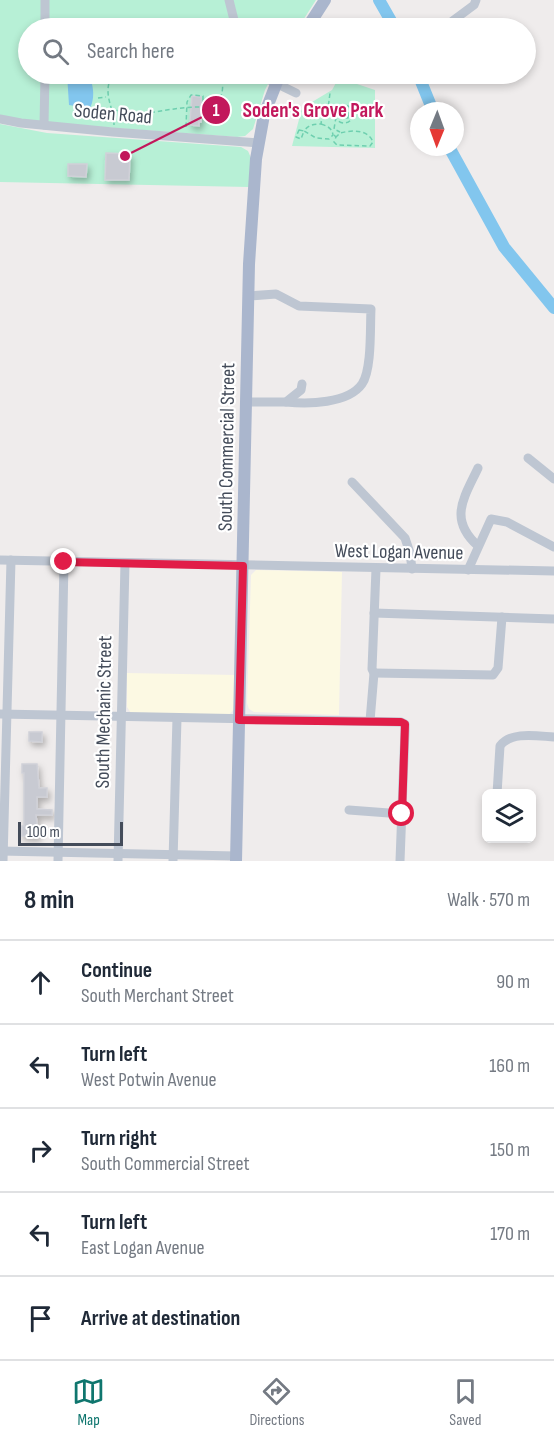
<!DOCTYPE html>
<meta charset="utf-8">
<style>
body{margin:0;font-family:"Sofia Sans Condensed",sans-serif;background:#f6f6f7;color:#1f2937}
.controls{position:absolute;right:18px;bottom:18px;display:grid;overflow:hidden;border-radius:9px;box-shadow:0 3px 9px #0003}
.controls button{width:54px;height:54px;display:grid;place-items:center;padding:0;border:0;border-bottom:2px solid #e0e1e3;background:#fff;color:#1f2937;font:30px sans-serif}
.compass{position:absolute;left:410px;top:102px;width:54px;height:54px;border-radius:50%;background:#fff;box-shadow:0 3px 9px #0003;rotate:181deg}
.scale{position:absolute;left:18px;bottom:15px;width:105px;box-sizing:border-box;padding-left:6px;border:3px solid #444c5a;border-top:0;font-size:16px;line-height:21px;white-space:nowrap;color:#444c5a;-webkit-text-stroke:4px #fff;paint-order:stroke}
.stop{position:absolute;width:18px;height:18px;margin:-14px;border:4px solid #e11d48;border-radius:50%;background:#fff}
.stop.end{background:#e11d48;border-color:#fff;box-shadow:0 2px 6px #0008}
.list{margin:0;padding:0;list-style:none}
h2{display:flex;justify-content:space-between;align-items:center;height:78px;margin:0;padding:0 24px;font-size:26px}
h2 small{font-size:20px;font-weight:400;color:#747a83}
.list li{display:grid;grid-template-columns:39px 1fr auto;gap:18px;align-items:center;box-sizing:border-box;height:84px;padding:0 24px;border-top:2px solid #e0e1e3}
.list b{display:block;font-size:22px;white-space:nowrap}
.list p{margin:0;font-size:20px;white-space:nowrap;color:#747a83}
.list em{font-size:20px;font-style:normal;color:#747a83}
.icon{flex:none;width:33px;height:33px;fill:none;stroke:currentColor;stroke-width:2;stroke-linecap:round;stroke-linejoin:round}
.map{position:relative;flex:none;width:554px;height:861px;overflow:hidden}
.search{position:absolute;background:#fff;box-shadow:0 3px 9px #0003;left:18px;right:18px;top:18px;height:66px;display:flex;align-items:center;gap:15px;box-sizing:border-box;padding:0 21px;border-radius:33px;color:#747a83;font-size:22px}
.sheet{height:498px;background:#fff}
nav{display:flex;justify-content:space-around;align-items:center;box-sizing:border-box;height:84px;border-top:2px solid #e0e1e3;background:#fff;font-size:16px;color:#747a83}
nav a{display:grid;justify-items:center;gap:3px}
nav .on{color:#0f766e}
.map>svg:first-child{display:block}
</style>
<div class="map">
<svg width="554" height="861" viewBox="0 0 554 861">
<defs>
<filter id="shadow"><feDropShadow dx="2.5" dy="4" stdDeviation="3" flood-color="#0004"/></filter>
</defs>
<rect width="100%" height="100%" fill="#efecec"/>
<g fill="#fcf9e3">
<polygon points="256,570 342,572 339,715 254,712 249,709 247,703 251,575"/>
<polygon points="127,673 236,675 235,708 229,715 131,713 127,707"/>
</g>
<g fill="#b7f0d6">
<polygon points="0,0 316,0 298,28 28,28 28,74 273,74 265,90 253,129 245,136 237,137 34,122 0,115"/>
<polygon points="342,79 375,90 375,148 292,146 302,108 332,90 337,81"/>
<polygon points="0,124 47,133 241,147 248,151 251,158 249,187 0,182"/>
</g>
<path fill="#82c6ee" d="M 67,74 L 88,74 C 95,87 96,104 85,115 L 74,115 L 74,112 L 81,107 L 69,105 Z"/>
<g fill="none" stroke-linecap="round" stroke-linejoin="round">
<g stroke="#82c6ee" stroke-width="12">
<polyline points="379,0 395,28"/>
<polyline points="418,74 433,111"/>
<polyline points="449,147 504,247 554,308"/>
</g>
</g>
<g fill="#c8cad2" stroke="#d0d1d8" stroke-width="1.5" filter="url(#shadow)">
<polygon points="192,96 201,97 201,122 199,122 199,126 191,125 190,121"/>
<polygon points="106,153 130,154 129,180 105,180"/>
<polygon points="68,164 87,164 86,177 68,176"/>
<polygon points="29,732 42,732 42,742 29,741"/>
<polygon points="22,764 37,764 39,788 47,788 47,797 37,797 37,809 52,810 52,815 36,815 38,837 22,836 22,826 24,826 24,773 22,773"/>
</g>
<g fill="none" stroke-linecap="round" stroke-linejoin="round">
<g stroke="#6ecfaf" stroke-width="1.5" stroke-dasharray="4.5 3" stroke-linecap="butt">
<polyline points="112,74 121,76"/>
<polyline points="109,82 109,74"/>
<polyline points="98,98 106,97"/>
<circle cx="344" cy="114" r="9"/>
<polyline points="329,110 341,114"/>
<path d="M 113,111 C 125,109 135,115 147,113 C 170,110 189,105 213,108 C 223,100 225,84 220,74"/>
<polyline points="348,116 348,118 341,117 342,111 349,112 348,116 352,117"/>
<polyline points="336,117 334,129 340,132"/>
<path d="M 321,124 C 327,126 332,128 333,135 L 329,139 L 316,138 L 304,131 C 308,125 314,124 321,124 L 322,116 L 328,109 L 330,93"/>
<path d="M 114,125 C 114,109 105,98 109,83 L 117,81 L 122,76 C 134,80 181,80 192,74"/>
<polyline points="186,127 187,102 191,95 203,96 203,106"/>
<polygon points="299,130 304,131 301,139 296,137"/>
<path d="M 334,135 L 336,137 L 334,142 L 337,145 L 370,146 L 373,142 C 368,129 352,130 340,133 L 336,137"/>
</g>
<g stroke="#bec6d2" stroke-width="9">
<polyline points="229,0 236,28"/>
<polyline points="45,28 45,0"/>
<polyline points="443,28 474,5 476,0"/>
<polyline points="257,74 296,93"/>
<polyline points="0,119 21,123 113,132 258,143"/>
<polyline points="44,125 45,74"/>
<path d="M 249,296 L 276,294 L 299,306 L 371,309 C 370,327 372,370 362,384 C 348,404 308,404 286,402"/>
<polyline points="246,402 286,402 301,390 302,384"/>
<polyline points="528,458 554,479"/>
<polyline points="352,482 405,538 410,553 412,569"/>
<path d="M 478,546 C 448,519 464,498 478,468"/>
<polyline points="0,560 554,571"/>
<polyline points="468,570 491,519 507,522 554,547"/>
<polyline points="374,613 554,619"/>
<polyline points="374,673 493,675 498,668 502,617"/>
<polyline points="0,714 401,722 405,724 405,730 400,861"/>
<polyline points="370,721 374,673 372,669 376,569"/>
<path d="M 497,794 L 500,746 C 511,731 537,736 554,737"/>
<polyline points="349,810 402,814"/>
<polyline points="0,851 236,856"/>
<polyline points="3,861 11,560"/>
<polyline points="58,861 64,562"/>
<polyline points="118,861 125,563"/>
<polyline points="173,861 177,718"/>
</g>
<g stroke="#aab6cd" stroke-width="12">
<polyline points="307,28 325,0"/>
<polyline points="236,861 249,264 256,159 264,115 280,74"/>
</g>
</g>
<g fill="none" stroke-linecap="round" stroke-linejoin="round">
<polyline stroke="#e11d48" stroke-width="8" points="64,562 243,566 239,720 401,722 405,724 402,814"/>
</g>
<g text-anchor="middle" stroke-width="4.5" stroke-linejoin="round" paint-order="stroke">
<g font-size="20" fill="#444c5a" stroke="#fff">
<text transform="translate(113 113) rotate(5)" y="7">Soden Road</text>
<text transform="translate(226 447) rotate(-89)" y="7">South Commercial Street</text>
<text transform="translate(399 551) rotate(1)" y="7">West Logan Avenue</text>
<text transform="translate(103 712) rotate(-89)" y="7">South Mechanic Street</text>
</g>
</g>
<path fill="none" stroke="#c2185b" stroke-width="2" d="M125 156L216 110"/>
<g fill="#c2185b" stroke="#fff" stroke-width="2">
<circle cx="125" cy="156" r="6"/>
<circle cx="216" cy="110" r="15"/>
</g>
<g font-size="18" text-anchor="middle" font-weight="bold" fill="#fff">
<text x="216" y="116">1</text>
</g>
<g font-size="21" text-anchor="middle" font-weight="bold" fill="#c2185b" stroke="#fff" stroke-width="4.5" stroke-linejoin="round" paint-order="stroke">
<text x="313" y="117">Soden's Grove Park</text>
</g>
</svg>
<div class="controls">
<button><svg class="icon" aria-label="layers" viewBox="0 0 24 24"><path d="M12 4l9 5-9 5-9-5zM3 14l9 5 9-5"/></svg></button>
</div>
<svg class="compass" viewBox="-18 -18 36 36"><path d="M0-13l5 13h-10z" fill="#e53935"/><path d="M0 13l5-13h-10z" fill="#747a83"/></svg>
<div class="scale">100 m</div>
<div class="stop" style="left:402px;top:814px"></div>
<div class="stop end" style="left:64px;top:562px"></div>
<div class="search"><svg class="icon" aria-label="search" viewBox="0 0 24 24"><circle cx="10" cy="10" r="6"/><path d="M15 15l6 6"/></svg>Search here</div>
</div>
<section class="sheet">
<h2>8 min<small>Walk · 570 m</small></h2>
<ul class="list">
<li><svg class="icon" aria-label="ahead" viewBox="0 0 24 24"><path d="M12 20V5M6 11l6-6 6 6"/></svg><div><b>Continue</b><p>South Merchant Street</p></div><em>90 m</em></li>
<li><svg class="icon" aria-label="left" viewBox="0 0 24 24"><path d="M17 20v-9H6M10 6l-5 5 5 5"/></svg><div><b>Turn left</b><p>West Potwin Avenue</p></div><em>160 m</em></li>
<li><svg class="icon" aria-label="right" viewBox="0 0 24 24"><path d="M7 20v-9h11M14 6l5 5-5 5"/></svg><div><b>Turn right</b><p>South Commercial Street</p></div><em>150 m</em></li>
<li><svg class="icon" aria-label="left" viewBox="0 0 24 24"><path d="M17 20v-9H6M10 6l-5 5 5 5"/></svg><div><b>Turn left</b><p>East Logan Avenue</p></div><em>170 m</em></li>
<li><svg class="icon" aria-label="arrive" viewBox="0 0 24 24"><path d="M6 21V4h12l-3 4 3 4H6"/></svg><div><b>Arrive at destination</b></div></li>
</ul>
</section>
<nav>
<a class="on"><svg class="icon" aria-label="map" viewBox="0 0 24 24"><path d="M3 6l6-2 6 2 6-2v14l-6 2-6-2-6 2zM9 4v14M15 6v14"/></svg>Map</a>
<a><svg class="icon" aria-label="directions" viewBox="0 0 24 24"><path d="M12 3l9 9-9 9-9-9zM9 14v-3h6M13 9l2 2-2 2"/></svg>Directions</a>
<a><svg class="icon" aria-label="saved" viewBox="0 0 24 24"><path d="M7 4h10v16l-5-4-5 4z"/></svg>Saved</a>
</nav>
